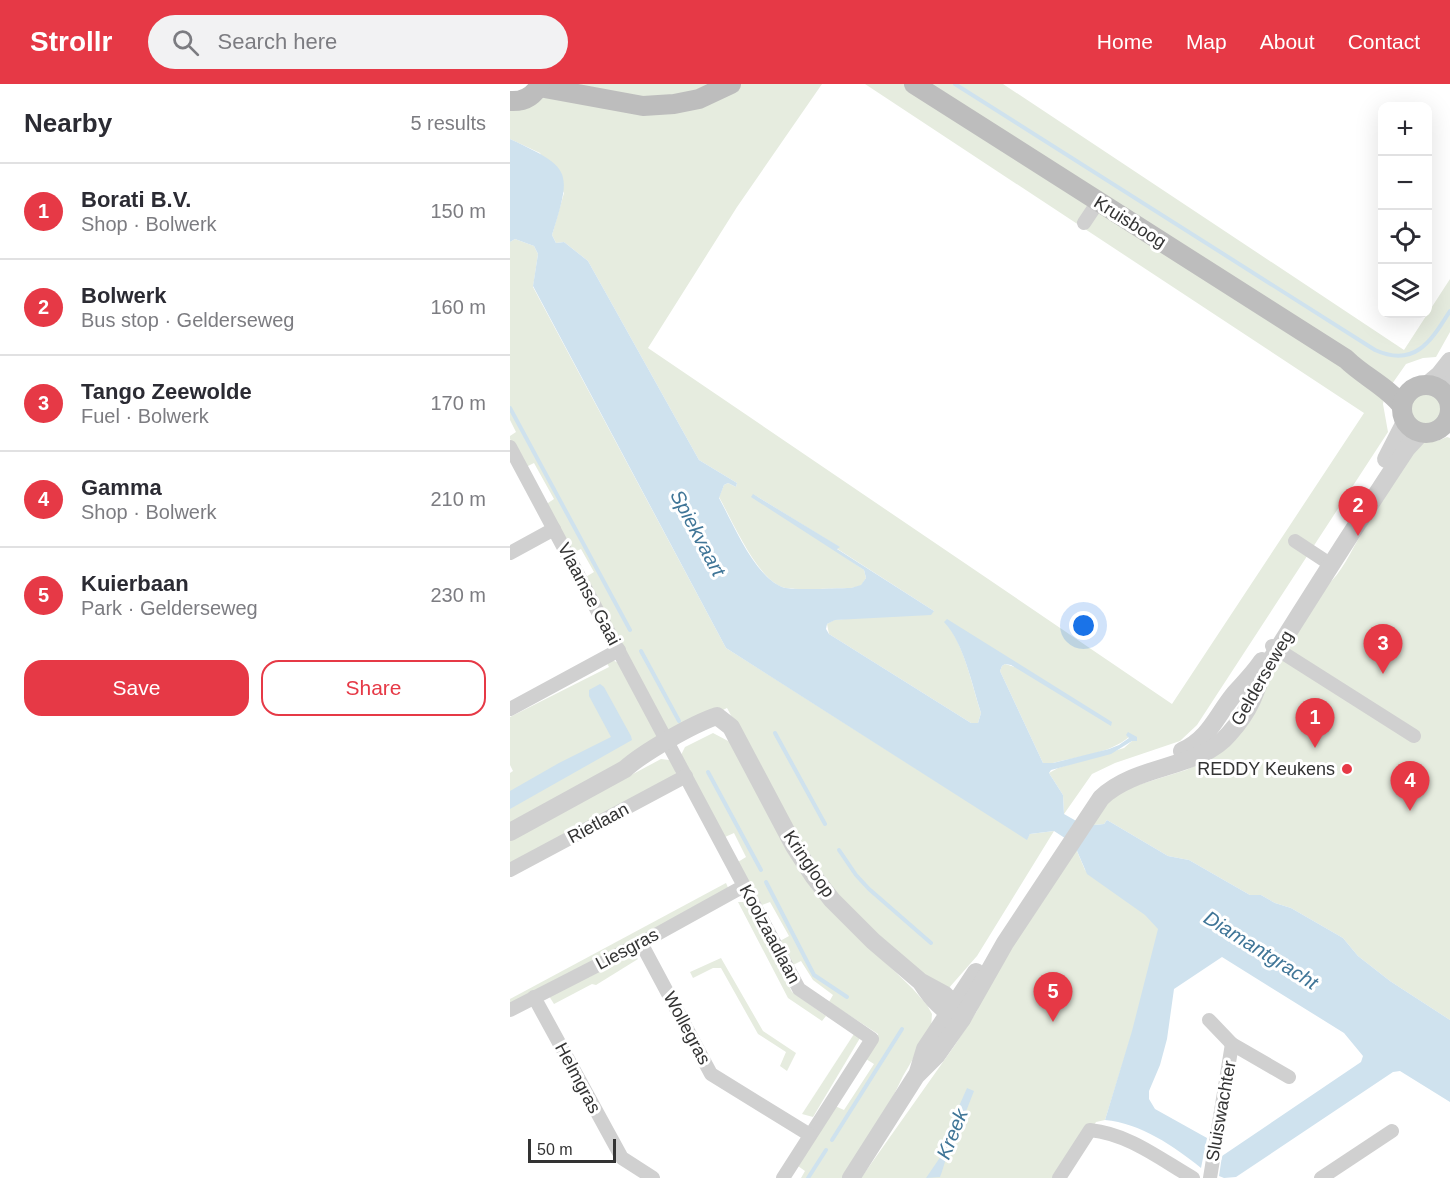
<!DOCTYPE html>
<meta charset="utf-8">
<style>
body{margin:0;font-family:Helvetica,sans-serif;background:#f2f2f3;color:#2b2b33}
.controls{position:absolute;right:18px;top:18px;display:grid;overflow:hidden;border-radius:12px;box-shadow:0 6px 24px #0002}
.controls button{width:54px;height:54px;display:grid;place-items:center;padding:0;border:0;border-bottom:2px solid #e1e1e2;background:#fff;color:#2b2b33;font:30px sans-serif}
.scale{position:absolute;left:18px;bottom:15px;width:88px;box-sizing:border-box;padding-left:6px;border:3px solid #333;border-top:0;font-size:16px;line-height:21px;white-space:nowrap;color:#333;-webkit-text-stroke:4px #fff;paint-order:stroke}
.you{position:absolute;left:574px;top:542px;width:21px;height:21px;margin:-15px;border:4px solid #fff;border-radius:50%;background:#1a73e8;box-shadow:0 0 0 9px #1a73e833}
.badge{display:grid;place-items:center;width:39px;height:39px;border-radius:50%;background:#e63946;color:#fff;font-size:20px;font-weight:700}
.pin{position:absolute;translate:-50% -50px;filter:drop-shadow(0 2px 3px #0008)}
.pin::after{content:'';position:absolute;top:32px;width:21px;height:18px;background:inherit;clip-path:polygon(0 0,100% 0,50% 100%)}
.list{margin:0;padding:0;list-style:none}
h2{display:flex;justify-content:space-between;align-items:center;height:78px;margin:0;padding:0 24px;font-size:26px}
h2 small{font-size:20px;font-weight:400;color:#7c7c81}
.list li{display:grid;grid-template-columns:39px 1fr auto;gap:18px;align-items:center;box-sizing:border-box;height:96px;padding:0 24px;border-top:2px solid #e1e1e2}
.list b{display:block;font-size:22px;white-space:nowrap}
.list p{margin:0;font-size:20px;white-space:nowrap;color:#7c7c81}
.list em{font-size:20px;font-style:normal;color:#7c7c81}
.actions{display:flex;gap:12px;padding:18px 24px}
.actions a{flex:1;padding:14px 0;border:2px solid #e63946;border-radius:18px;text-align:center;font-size:21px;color:#e63946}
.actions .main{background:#e63946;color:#fff}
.icon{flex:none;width:33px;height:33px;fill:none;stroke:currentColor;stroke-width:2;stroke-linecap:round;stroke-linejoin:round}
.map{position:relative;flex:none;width:940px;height:1094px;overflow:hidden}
header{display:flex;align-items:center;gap:36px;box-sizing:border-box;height:84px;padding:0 30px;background:#e63946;color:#fff}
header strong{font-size:28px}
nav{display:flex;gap:33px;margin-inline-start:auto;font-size:21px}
.search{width:420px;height:54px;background:#f2f2f3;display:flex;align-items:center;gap:15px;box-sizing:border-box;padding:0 21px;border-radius:33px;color:#7c7c81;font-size:22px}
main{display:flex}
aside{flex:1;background:#fff}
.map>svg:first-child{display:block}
</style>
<header>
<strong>Strollr</strong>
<div class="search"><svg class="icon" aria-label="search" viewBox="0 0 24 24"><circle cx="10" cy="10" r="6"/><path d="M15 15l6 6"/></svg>Search here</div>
<nav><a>Home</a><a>Map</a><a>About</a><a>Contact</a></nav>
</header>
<main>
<aside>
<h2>Nearby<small>5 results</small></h2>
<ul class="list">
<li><span class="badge">1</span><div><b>Borati B.V.</b><p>Shop · Bolwerk</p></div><em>150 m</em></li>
<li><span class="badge">2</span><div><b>Bolwerk</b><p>Bus stop · Gelderseweg</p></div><em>160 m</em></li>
<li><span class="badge">3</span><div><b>Tango Zeewolde</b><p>Fuel · Bolwerk</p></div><em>170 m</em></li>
<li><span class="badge">4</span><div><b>Gamma</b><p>Shop · Bolwerk</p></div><em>210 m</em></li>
<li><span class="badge">5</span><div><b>Kuierbaan</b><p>Park · Gelderseweg</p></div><em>230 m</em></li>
</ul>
<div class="actions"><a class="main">Save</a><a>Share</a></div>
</aside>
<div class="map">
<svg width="940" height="1094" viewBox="0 0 940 1094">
<rect width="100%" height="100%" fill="#fff"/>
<g fill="#e6ecdf">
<path d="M 39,0 L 312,0 L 227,123 L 138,264 L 662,620 L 854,329 L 355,0 L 493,0 L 894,266 L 940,195 L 940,248 L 926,273 L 913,274 L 896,280 L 875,310 L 873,320 L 878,348 L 687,641 L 670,657 L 605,679 L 582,690 L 554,730 L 553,711 L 539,689 L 548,684 L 614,664 L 622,657 L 619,653 C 599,670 568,672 543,679 L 533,679 L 490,587 L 492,582 L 495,580 L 508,584 L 435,538 C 454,559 462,602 471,629 L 468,639 L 461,639 L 319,550 L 317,540 L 324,536 L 424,527 L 326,464 L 329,463 L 243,410 L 354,486 L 356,494 L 351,502 L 341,504 C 329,504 280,507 272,503 C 246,493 223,438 209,413 L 214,401 L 218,399 L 226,403 L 227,399 L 189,376 L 78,177 L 54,158 L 46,159 L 42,151 L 54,109 L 30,69 L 0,55 L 0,22 Z"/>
<polygon points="5,155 24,162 28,170 23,203 216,564 517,755 520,750 544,747 467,872 438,905 427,901 344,831 292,765 217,624 168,648 157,646 74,494 84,488 71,465 62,469 35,421 44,415 24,379 16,383 0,355 0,352 6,348 0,336 0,158"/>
<circle cx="916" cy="325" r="16"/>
<path d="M 937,353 L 940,354 L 940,936 L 880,897 L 848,872 L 833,854 L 781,824 L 765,819 L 751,811 L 740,811 L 679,776 L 658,772 L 597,736 L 594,740 L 575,742 L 596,711 L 676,686 L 698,676 L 756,592 L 815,503 C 833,488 840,468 852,449 C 870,418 889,387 908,356 L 927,357 Z"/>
<polygon points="102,576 109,579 147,650 147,658 0,743 0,689 3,687 0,681 0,633 99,583 96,577"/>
<polygon points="203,649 220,658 275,761 302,805 318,823 402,904 417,921 422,930 421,944 393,992 377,1025 333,1094 291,1094 295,1087 288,1082 325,1022 334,1026 364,980 356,975 368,956 368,950 319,918 323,911 303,896 291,877 283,881 270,857 279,852 260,818 252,821 228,778 236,773 224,749 215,753 171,671 175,663"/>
<polygon points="151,675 159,676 165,681 166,690 160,695 0,782 0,756"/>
<polygon points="564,760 575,786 659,847 623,946 595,1036 586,1038 549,1094 351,1094 445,961 467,927 474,901"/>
<polygon points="216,799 219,806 0,923 0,915"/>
<polygon points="228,818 235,818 282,908 316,932 312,937 278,914"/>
<polygon points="122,868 128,875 86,901 82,900 44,920 39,912"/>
<polygon points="211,874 253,947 286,969 277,987 270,982 276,968 248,950 211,884 203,884 183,894 180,888"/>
<polygon points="344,950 350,954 303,1033 292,1030"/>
</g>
<g fill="#cfe2ee">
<path d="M 0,55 C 62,84 62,86 42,151 L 46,159 L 54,158 L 78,177 L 189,376 L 227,399 L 226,403 L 218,399 L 214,401 L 209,414 C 223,439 244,492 272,503 C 280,507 328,504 341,504 L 351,501 L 356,494 L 354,486 L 241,413 L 243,410 L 330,463 L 327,465 L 424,527 L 421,531 L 325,536 L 317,540 L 316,545 L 319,550 L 461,639 L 468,639 L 471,629 C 462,601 454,559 434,538 L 437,535 L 602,638 L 601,642 L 501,581 L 495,580 L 492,582 L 490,587 L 533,679 L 543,679 L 599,665 L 609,661 L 619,654 L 616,651 L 618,648 L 627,653 L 627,657 L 622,657 L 601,670 L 541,686 L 539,689 L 553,711 L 554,730 L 575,742 L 594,740 L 597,736 L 658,772 L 679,776 L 740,811 L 751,811 L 765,819 L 781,824 L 833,854 L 848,872 L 880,897 L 940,936 L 940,1018 L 890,987 L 883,988 L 726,1093 L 714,1094 L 709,1092 L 712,1072 L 851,978 L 853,972 L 834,949 L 712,873 L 664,905 L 657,955 L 650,981 L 639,1007 L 639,1015 L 645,1025 L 697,1054 L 691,1084 C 664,1062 630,1039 595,1036 L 622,947 L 648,845 L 635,831 L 577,790 L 564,760 L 544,747 L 520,750 L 517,756 L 216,564 L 23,202 L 28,170 L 24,162 L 5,155 L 0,158 Z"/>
<polygon points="90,600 94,603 121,652 122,656 0,725 0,707 49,679 101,653 79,612 79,606"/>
<path d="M 457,1004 L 464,1007 L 446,1053 C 438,1060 435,1082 430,1093 L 416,1094 L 433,1069 L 437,1059 L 435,1054 Z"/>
</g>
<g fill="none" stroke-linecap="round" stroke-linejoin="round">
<g stroke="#cfe2ee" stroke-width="4">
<path d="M 445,0 L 865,266 C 905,284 921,257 940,227"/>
<polyline points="0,324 120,546"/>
<polyline points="131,567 169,637"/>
<polyline points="265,649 315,740"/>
<polyline points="198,688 251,786"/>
<polyline points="329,766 346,791 359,805 421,859"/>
<polyline points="256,798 304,891 337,913"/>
<polyline points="322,1056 392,945"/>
<polyline points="298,1094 316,1066"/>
</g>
<g stroke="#d0d0d0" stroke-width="14">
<polyline points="574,139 588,118"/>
<polyline points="0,363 289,905 362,955 273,1094"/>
<polyline points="785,457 820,480"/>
<polyline points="0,469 44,445"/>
<polyline points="762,562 904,652"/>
<polyline points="0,625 109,566"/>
<polyline points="0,786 176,692"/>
<polyline points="131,859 201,990 300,1051"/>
<polyline points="24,913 112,1074 143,1094"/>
<polyline points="0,926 131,859 234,802"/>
<polyline points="699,936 722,960"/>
<path d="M 549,1094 L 580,1046 C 619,1050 650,1075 683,1094"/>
<polyline points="700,1094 722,960 779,993"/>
<polyline points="811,1094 882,1047"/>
</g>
<g stroke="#d0d0d0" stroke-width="18">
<polyline points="917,301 929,291 940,277"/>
<polyline points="937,313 940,300"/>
<polyline points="876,375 895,338"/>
<path d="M 672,667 C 700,654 706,632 725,609 C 734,599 744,589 752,577"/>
<path d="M 0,748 L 115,685 C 134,668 183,640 207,632 L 221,643 L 284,762 L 304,793 L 322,816 L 363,857 L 411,898 L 435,911 L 445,921 L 452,935 C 433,928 422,915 411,898"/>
<polyline points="408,988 415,965 466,888"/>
<path d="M 341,1094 L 406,992 L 426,972 L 452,935 L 495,859 L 591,714 C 626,680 690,685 719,650 C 728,640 737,627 742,616 C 748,603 751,590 759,579 C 804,507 850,435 897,364 L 911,349"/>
</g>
<g stroke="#bdbdbd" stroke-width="20">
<path d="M 404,0 L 836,275 C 853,292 878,303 892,322"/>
<polyline points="29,3 133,22 164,20 189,15 221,0"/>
<path d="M 0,17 C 14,18 24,12 30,0"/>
<circle cx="916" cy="325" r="24"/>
</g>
</g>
<circle fill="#e63946" stroke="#fff" stroke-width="2" cx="837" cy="685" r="6"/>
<g text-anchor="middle" stroke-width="6" stroke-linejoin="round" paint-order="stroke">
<g font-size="18" fill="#333" stroke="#fff">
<text transform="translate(620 138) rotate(32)" y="6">Kruisboog</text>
<text transform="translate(79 510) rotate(62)" y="6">Vlaamse Gaai</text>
<text transform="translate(752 594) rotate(-60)" y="6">Gelderseweg</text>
<text transform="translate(88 739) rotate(-28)" y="6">Rietlaan</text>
<text transform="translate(299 780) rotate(56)" y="6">Kringloop</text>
<text transform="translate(260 850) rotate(62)" y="6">Koolzaadlaan</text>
<text transform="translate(117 865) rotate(-28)" y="6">Liesgras</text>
<text transform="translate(177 944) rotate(62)" y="6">Wollegras</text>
<text transform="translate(68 994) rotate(62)" y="6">Helmgras</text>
<text transform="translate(711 1027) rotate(-80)" y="6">Sluiswachter</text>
</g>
<g font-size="18" fill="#333" stroke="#fff" text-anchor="end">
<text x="825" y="691">REDDY Keukens</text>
</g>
<g font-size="20" font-style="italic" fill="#3f7597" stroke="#fff">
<text transform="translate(188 449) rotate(62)" y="7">Spiekvaart</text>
<text transform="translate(751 866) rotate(32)" y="7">Diamantgracht</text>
<text transform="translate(442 1050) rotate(-68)" y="7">Kreek</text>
</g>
</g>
</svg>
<div class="controls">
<button>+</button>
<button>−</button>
<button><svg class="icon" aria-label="locate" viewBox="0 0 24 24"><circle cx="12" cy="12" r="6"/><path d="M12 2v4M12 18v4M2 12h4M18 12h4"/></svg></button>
<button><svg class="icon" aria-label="layers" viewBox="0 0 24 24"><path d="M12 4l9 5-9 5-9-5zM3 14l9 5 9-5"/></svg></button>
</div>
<div class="scale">50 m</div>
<div class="you"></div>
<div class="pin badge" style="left:805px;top:664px">1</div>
<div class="pin badge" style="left:848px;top:452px">2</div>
<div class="pin badge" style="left:873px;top:590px">3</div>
<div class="pin badge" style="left:900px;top:727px">4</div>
<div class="pin badge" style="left:543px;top:938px">5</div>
</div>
</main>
